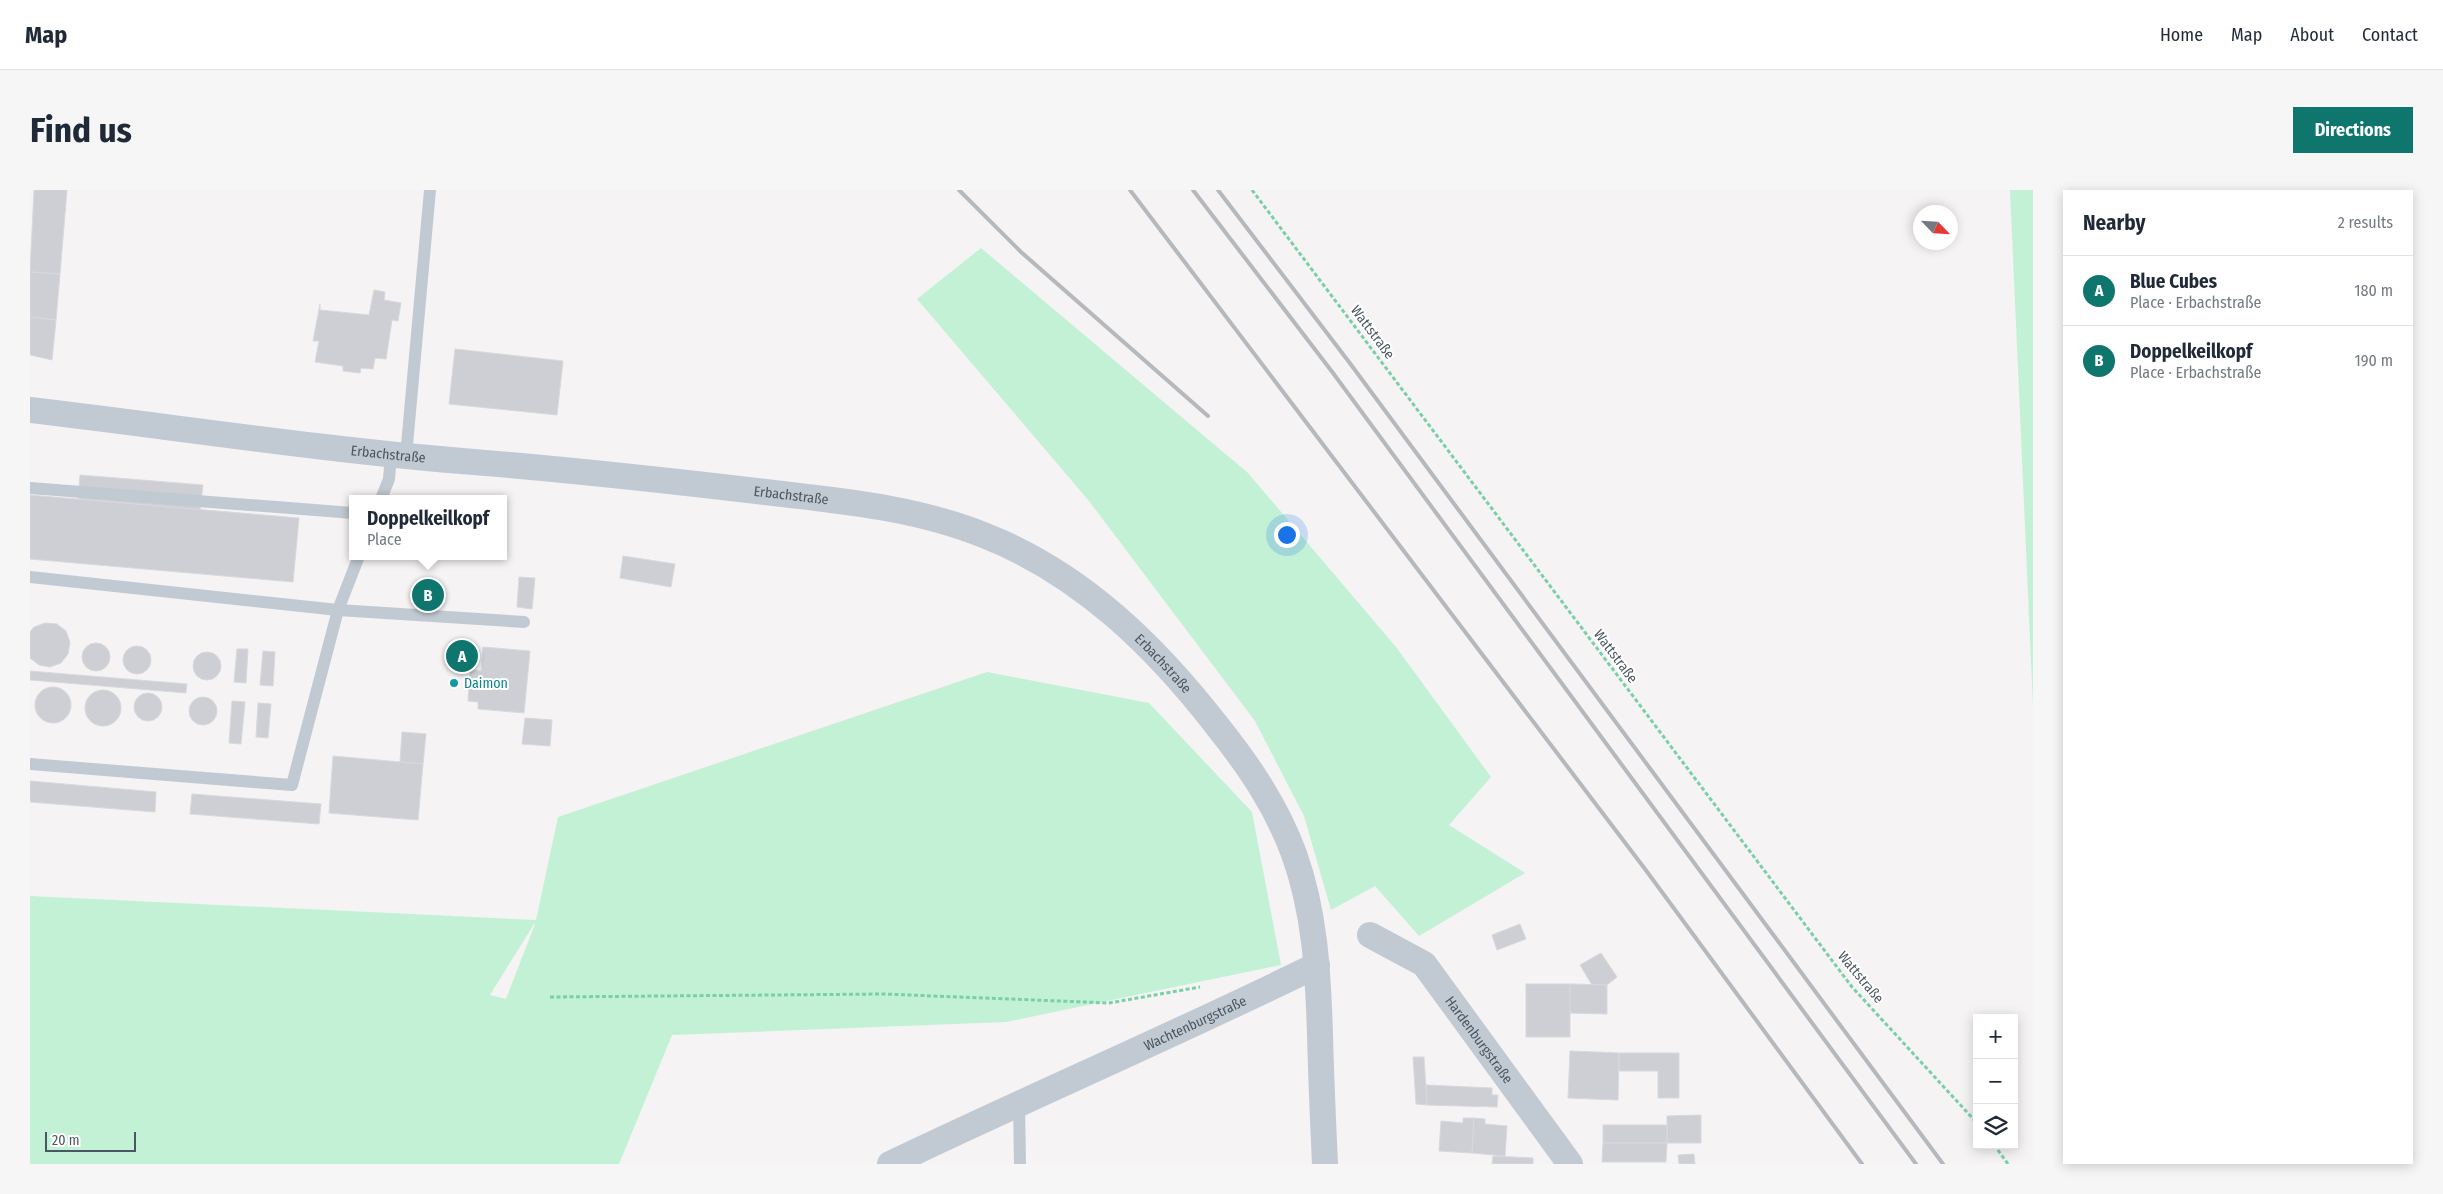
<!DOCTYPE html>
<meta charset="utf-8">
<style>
body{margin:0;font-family:"Fira Sans Condensed",sans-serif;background:#f6f6f7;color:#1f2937}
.controls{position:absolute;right:15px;bottom:15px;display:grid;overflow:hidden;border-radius:0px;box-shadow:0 2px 12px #0003}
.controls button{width:45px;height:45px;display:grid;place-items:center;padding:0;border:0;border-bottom:1px solid #e0e1e3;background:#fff;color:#1f2937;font:25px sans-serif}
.compass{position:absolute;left:1883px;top:15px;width:45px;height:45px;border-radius:50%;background:#fff;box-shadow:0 2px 12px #0003;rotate:115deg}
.scale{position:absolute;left:15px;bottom:12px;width:91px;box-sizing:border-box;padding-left:5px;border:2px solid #4a5661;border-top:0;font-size:14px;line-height:18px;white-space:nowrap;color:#4a5661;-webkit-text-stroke:4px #fff;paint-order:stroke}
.you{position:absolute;left:1256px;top:344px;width:18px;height:18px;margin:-12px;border:4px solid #fff;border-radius:50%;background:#1a73e8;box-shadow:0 0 0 8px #1a73e833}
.badge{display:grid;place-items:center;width:32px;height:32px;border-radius:50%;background:#0f766e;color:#fff;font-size:16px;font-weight:700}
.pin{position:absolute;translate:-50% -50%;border:2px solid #fff;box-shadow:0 1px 5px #0006}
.popup{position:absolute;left:319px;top:305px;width:158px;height:65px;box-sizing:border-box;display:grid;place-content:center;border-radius:0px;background:#fff;filter:drop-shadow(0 1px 4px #0005);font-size:16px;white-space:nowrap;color:#747a83}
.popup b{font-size:19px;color:#1f2937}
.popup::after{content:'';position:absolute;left:50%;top:100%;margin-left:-10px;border:10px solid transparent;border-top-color:#fff}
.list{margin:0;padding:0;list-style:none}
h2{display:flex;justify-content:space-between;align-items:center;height:65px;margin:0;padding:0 20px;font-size:21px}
h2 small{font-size:16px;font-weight:400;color:#747a83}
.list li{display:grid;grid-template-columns:32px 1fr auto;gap:15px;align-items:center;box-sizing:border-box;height:70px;padding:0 20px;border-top:1px solid #e0e1e3}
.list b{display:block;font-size:19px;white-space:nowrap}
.list p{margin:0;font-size:16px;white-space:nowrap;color:#747a83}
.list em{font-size:16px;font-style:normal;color:#747a83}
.icon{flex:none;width:28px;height:28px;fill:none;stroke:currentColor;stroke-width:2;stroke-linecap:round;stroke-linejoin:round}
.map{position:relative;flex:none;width:2003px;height:974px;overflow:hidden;border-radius:0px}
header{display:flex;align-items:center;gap:30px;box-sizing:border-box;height:70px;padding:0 25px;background:#fff;border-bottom:1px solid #e0e1e3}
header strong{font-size:24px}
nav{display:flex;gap:28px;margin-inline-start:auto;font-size:18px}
.intro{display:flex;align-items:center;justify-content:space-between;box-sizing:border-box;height:120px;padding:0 30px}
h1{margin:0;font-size:35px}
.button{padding:12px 22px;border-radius:0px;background:#0f766e;color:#fff;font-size:18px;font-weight:700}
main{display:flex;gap:30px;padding:0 30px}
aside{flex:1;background:#fff;border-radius:0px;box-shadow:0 2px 12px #0003}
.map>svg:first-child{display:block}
</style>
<header>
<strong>Map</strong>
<nav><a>Home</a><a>Map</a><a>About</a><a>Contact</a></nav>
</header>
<div class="intro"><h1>Find us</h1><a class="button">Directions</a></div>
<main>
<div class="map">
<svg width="2003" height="974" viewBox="0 0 2003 974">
<rect width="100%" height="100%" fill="#f5f3f3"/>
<g fill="#c3f1d5" fill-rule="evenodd">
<polygon points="1980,0 2003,0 2003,516"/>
<polygon points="951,58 1218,283 1366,457 1461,587 1419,635 1495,683 1389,746 1345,696 1301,720 1274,626 1225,531 1059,311 887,109"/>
<path d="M 957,482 L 1119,513 L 1222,622 L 1251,775 L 976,832 L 642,845 L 589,974 L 0,974 L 0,706 L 506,730 L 528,627 ZM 505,734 L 476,809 L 460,805 L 504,734 Z"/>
</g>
<g fill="#cdcfd5" stroke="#d7d9de">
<polygon points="4,0 37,0 30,84 0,82"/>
<polygon points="0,82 30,84 26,130 0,127"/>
<polygon points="344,100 355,102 354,110 371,113 368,131 362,130 356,169 345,168 343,179 331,178 330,183 313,181 313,176 285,172 289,151 283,151 290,114 290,120 339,125"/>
<polygon points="0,127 26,130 22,170 0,165"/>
<polygon points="425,159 533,171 527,225 419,214"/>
<polygon points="50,285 173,295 170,320 48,309"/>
<polygon points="0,305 269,328 263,392 0,369"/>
<polygon points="593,366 645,374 641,397 590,388"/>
<polygon points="489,387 505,388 502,419 487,417"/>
<polygon points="15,433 27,434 36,441 40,452 38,464 31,473 20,477 9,475 0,468 0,442 4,437"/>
<circle cx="66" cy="467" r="14"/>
<circle cx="107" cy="470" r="14"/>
<polygon points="453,457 500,461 494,523 448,519 448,512 438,511 440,479 451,481"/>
<polygon points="207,459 218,459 216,493 204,492"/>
<polygon points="233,461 245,462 243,496 230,495"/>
<circle cx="177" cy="476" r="14"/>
<polygon points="0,481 157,494 156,501 156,503 0,490"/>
<circle cx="23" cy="515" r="18"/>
<circle cx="73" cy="518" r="18"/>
<circle cx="118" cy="517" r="14"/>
<circle cx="173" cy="521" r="14"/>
<polygon points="202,511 215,512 211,554 199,553"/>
<polygon points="228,513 241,514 238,548 226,547"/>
<polygon points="495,528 522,530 520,556 492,554"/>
<polygon points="372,542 396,544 393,574 370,572"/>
<polygon points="303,566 393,574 388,630 299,623"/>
<polygon points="0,591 126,602 125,622 0,612"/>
<polygon points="162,604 291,614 289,634 160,624"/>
<polygon points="1490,734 1496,749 1467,760 1462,745"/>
<polygon points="1571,763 1587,787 1577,795 1562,795 1550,775"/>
<rect x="1496" y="794" width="44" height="53"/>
<polygon points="1540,794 1577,795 1577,824 1540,823"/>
<polygon points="1540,861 1589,863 1588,910 1538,908"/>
<polygon points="1589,863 1649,863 1649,908 1628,908 1628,881 1589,881"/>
<polygon points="1383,867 1394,867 1397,915 1386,914"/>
<polygon points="1396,895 1462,898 1462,905 1468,905 1467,917 1397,915"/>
<polygon points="1671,925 1671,953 1637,953 1637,926"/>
<polygon points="1433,928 1444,928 1442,963 1409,961 1411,931 1433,933"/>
<polygon points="1444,928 1455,929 1455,934 1477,936 1475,966 1442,963"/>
<rect x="1573" y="935" width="64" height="18"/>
<polygon points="1573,953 1637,953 1636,972 1572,972"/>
<polygon points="1664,964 1665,974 1649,974 1648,965"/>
<polygon points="1463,966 1503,968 1503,974 1462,974"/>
</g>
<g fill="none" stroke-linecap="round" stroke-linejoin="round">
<g stroke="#7ad0a6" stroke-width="3" stroke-dasharray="4 2.5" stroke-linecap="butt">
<polyline points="1222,0 1822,797 1947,933"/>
<polyline points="520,807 854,804 1079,813 1170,797"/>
<polyline points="1964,955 1978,974"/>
</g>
<g stroke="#c1cad2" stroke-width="12">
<polyline points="376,266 400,0"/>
<polyline points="0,298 323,323"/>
<polyline points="351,309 359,289 361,264"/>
<polyline points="0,387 308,420 494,432"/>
<polyline points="0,574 262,595 308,420 329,366"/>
<polyline points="989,912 990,974"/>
</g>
<g stroke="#c1cad2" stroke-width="26">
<path id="s1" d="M 0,220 C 144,237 288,259 432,271 C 533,279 634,290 735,302 C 810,311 885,317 956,346 C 1052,384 1126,457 1188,537 C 1219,576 1247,617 1264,664 C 1285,722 1288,782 1290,844 C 1291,887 1293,931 1295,974"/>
<path id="s2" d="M 1340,745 L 1394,774 L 1540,974"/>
<path id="s3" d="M 860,974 C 1002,906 1147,844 1287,775"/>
</g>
<g stroke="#b5b8bd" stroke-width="4">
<polyline points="929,0 991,62 1178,226"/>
<polyline points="1100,0 1615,679 1832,974"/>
<polyline points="1163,0 1303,183 1886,974"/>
<polyline points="1188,0 1319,172 1913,974"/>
</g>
</g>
<circle fill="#0f9aa8" stroke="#fff" stroke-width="2" cx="424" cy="493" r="5"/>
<g text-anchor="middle" stroke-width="4" stroke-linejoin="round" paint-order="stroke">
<g font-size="14" fill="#4a5661" stroke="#fff">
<text transform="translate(1343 142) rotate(53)" y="5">Wattstraße</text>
<text dy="5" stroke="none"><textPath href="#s1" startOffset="361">Erbachstraße</textPath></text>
<text dy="5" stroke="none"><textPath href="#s1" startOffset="766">Erbachstraße</textPath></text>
<text transform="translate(1586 466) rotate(53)" y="5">Wattstraße</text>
<text dy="5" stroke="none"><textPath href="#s1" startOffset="1186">Erbachstraße</textPath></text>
<text transform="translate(1831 787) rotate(50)" y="5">Wattstraße</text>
<text dy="5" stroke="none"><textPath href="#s3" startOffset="336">Wachtenburgstraße</textPath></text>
<text dy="5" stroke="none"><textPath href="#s2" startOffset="155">Hardenburgstraße</textPath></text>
</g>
<g font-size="14" fill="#0d838f" stroke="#fff" text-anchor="start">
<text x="434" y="498">Daimon</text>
</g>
</g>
</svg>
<div class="controls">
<button>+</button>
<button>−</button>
<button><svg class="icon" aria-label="layers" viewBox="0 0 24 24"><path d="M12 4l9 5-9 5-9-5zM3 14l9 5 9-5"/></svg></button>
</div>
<svg class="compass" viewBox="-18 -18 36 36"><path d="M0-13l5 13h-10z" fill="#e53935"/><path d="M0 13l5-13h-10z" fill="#747a83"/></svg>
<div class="scale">20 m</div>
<div class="you"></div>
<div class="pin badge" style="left:432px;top:466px">A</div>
<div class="pin badge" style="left:398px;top:405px">B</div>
<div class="popup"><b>Doppelkeilkopf</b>Place</div>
</div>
<aside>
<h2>Nearby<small>2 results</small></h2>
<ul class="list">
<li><span class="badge">A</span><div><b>Blue Cubes</b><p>Place · Erbachstraße</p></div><em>180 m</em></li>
<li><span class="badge">B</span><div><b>Doppelkeilkopf</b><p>Place · Erbachstraße</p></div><em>190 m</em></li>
</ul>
</aside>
</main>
